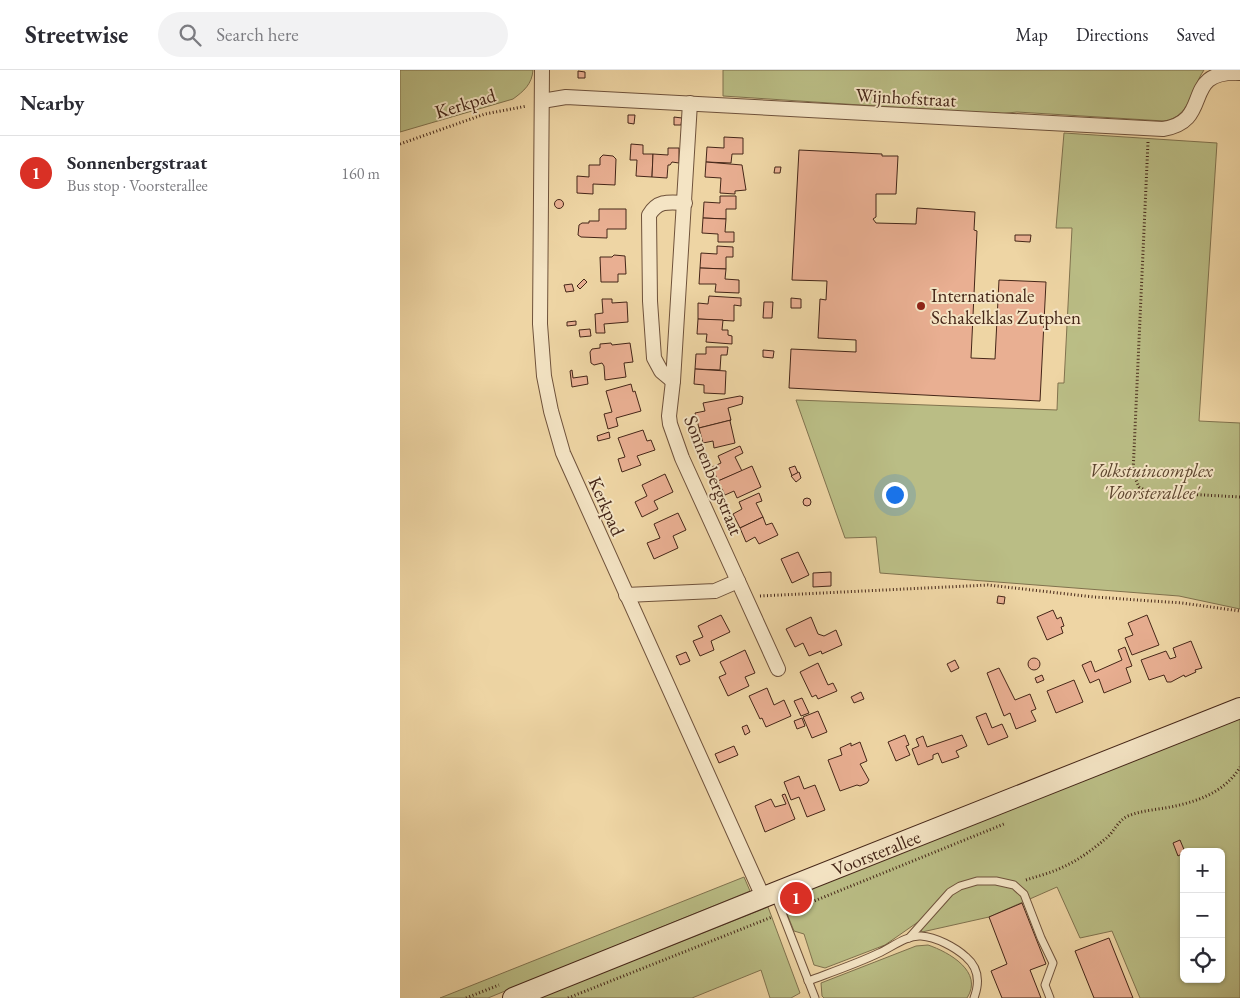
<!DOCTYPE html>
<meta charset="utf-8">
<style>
body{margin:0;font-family:"EB Garamond",serif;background:#f2f2f3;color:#2b2b33}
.controls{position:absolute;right:15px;bottom:15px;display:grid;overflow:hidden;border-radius:8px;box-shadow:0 1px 4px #0004}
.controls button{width:45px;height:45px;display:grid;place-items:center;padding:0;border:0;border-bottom:1px solid #e1e1e2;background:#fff;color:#2b2b33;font:25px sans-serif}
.you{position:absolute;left:494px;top:424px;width:18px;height:18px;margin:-12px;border:4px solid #fff;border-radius:50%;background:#1a73e8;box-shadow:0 0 0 8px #1a73e833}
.badge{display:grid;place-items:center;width:32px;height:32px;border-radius:50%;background:#d93025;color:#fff;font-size:16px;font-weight:700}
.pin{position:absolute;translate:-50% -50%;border:2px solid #fff;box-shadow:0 1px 5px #0006}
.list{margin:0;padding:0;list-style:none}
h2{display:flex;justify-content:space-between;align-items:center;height:65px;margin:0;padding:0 20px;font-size:21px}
h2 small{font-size:16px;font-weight:400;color:#7c7c81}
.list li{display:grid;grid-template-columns:32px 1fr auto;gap:15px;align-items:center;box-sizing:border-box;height:75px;padding:0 20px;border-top:1px solid #e1e1e2}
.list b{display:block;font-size:19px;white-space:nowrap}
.list p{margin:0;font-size:16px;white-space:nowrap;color:#7c7c81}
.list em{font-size:16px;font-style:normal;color:#7c7c81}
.icon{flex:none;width:28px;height:28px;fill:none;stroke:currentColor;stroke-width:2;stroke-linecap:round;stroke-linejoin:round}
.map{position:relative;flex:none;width:840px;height:928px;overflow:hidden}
header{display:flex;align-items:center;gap:30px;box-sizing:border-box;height:70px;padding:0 25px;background:#fff;border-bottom:1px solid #e1e1e2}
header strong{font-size:24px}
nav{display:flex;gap:28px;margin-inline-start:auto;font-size:18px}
.search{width:350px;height:45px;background:#f2f2f3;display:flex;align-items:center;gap:12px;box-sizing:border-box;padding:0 18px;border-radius:28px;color:#7c7c81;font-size:19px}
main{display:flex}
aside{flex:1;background:#fff}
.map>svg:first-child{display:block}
</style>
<header>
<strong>Streetwise</strong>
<div class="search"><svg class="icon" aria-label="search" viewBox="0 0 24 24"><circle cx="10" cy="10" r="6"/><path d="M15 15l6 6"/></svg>Search here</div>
<nav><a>Map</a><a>Directions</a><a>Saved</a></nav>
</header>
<main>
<aside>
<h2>Nearby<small></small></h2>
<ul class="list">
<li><span class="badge">1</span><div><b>Sonnenbergstraat</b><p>Bus stop · Voorsterallee</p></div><em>160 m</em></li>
</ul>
</aside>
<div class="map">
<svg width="840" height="928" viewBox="0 0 840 928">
<rect width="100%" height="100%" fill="#eed5a4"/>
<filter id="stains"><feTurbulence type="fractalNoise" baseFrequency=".004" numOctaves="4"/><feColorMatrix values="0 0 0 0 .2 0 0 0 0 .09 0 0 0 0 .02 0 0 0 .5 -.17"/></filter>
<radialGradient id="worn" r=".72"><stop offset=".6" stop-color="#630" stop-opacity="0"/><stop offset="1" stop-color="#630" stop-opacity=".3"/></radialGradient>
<g fill="#babd85" stroke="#80724e" fill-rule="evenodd">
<path d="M 0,0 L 133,0 C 132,14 124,21 113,29 L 0,62 Z"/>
<path d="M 323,0 L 804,0 C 792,17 790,48 764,51 L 617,42 L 598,44 L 323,26 Z"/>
<polygon points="664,63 817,73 799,351 840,353 840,539 779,526 480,503 476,467 445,468 396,330 657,340 658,313 664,313 672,158 656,158"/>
<path d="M 840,647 L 840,928 L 740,928 L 712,861 L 680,868 L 657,817 L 589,847 L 522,862 L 518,852 L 485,875 L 425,898 L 414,895 L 404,864 L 394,861 L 381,829 ZM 784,782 L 821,782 L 821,909 L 784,909 Z"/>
<polygon points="344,807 350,821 88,928 40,928"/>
<polygon points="368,837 400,923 391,928 370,928 361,900 292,928 139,928"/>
<path d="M 528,875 C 549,882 584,902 567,928 L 424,928 L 422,926 L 421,913 L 516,876 Z"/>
</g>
<g fill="#e9af92" stroke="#452618">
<polygon points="178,1 185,2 185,8 178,8"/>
<polygon points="228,45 235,45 234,54 228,53"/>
<polygon points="274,47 282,48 281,55 274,55"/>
<polygon points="324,67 343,68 343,84 332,84 331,93 306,92 307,77 324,78"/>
<polygon points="231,74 243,75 243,84 253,84 252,107 236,106 237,90 230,90"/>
<polygon points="268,78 279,78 279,93 272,92 270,95 268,95 267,108 252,107 253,84 268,85"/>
<polygon points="399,80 482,84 482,86 498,86 496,124 476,124 476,147 473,149 476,153 516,154 517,138 575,142 574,160 577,161 571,288 595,289 599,210 646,212 640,331 389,318 391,279 456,282 456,270 418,268 420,229 426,230 427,211 392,210"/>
<polygon points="203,85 213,86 216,89 215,115 193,114 193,124 177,123 177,106 189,107 189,95 200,95 200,88"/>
<polygon points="306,92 342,95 346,120 335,121 335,124 320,123 321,108 305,107"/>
<polygon points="375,97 381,97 380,103 374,103"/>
<polygon points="320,126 336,126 336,139 326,139 326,149 303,148 304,132 320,133"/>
<circle cx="159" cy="134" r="4.5"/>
<polygon points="199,139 226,139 226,159 207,159 207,168 181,167 178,165 179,155 182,153 189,153 189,151 199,151"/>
<polygon points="303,148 326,149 325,162 334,162 334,172 318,172 318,164 302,163"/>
<polygon points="615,165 631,165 630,172 615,171"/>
<polygon points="317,176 333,177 333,187 326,187 326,199 300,198 301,183 317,184"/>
<polygon points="214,185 225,186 226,204 218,204 218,212 201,212 200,187 212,187"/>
<polygon points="300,198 326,199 325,209 339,210 339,223 315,222 316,214 299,214"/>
<polygon points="184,209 187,212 180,219 177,216"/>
<polygon points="172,214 174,221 166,222 164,215"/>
<polygon points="309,226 341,228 341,236 334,235 334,251 298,249 298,233 308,234"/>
<polygon points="391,228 401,229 401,238 391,238"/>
<polygon points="202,229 212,229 212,233 227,232 228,252 204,254 205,263 196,263 195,244 203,243"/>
<polygon points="364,232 373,232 372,248 363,248"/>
<polygon points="298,249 323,250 322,260 328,260 328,265 332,266 332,274 306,272 307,264 297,264"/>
<polygon points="176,251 176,255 167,256 167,252"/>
<polygon points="190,259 191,266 180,267 179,260"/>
<polygon points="211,273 212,275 230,273 233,292 224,293 226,307 205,310 204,296 202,293 194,295 191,293 190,282 192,279 200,278 200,274"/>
<polygon points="306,277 328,277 327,285 321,285 320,300 295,299 296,284 306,284"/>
<polygon points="363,280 374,281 373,288 363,287"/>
<polygon points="295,299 326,301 325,324 304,323 304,315 294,314"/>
<polygon points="172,300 173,308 187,306 188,314 172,317 170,301"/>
<polygon points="231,314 233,322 235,321 241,341 216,348 218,356 208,359 204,344 212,342 206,321"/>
<polygon points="340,326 343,327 342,334 328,338 331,350 299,358 295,343 305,341 303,333"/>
<polygon points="331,350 330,351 335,373 314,378 313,371 303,373 299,358"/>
<polygon points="243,360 247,371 251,370 255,380 237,386 241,395 222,402 218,389 225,387 218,368"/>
<polygon points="209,362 210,368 198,371 197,366"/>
<polygon points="340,376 343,383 335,387 342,401 318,411 312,397 321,393 318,386"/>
<polygon points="352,396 361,417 337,428 334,421 325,425 318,411"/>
<polygon points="395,396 398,403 392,406 389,398"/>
<polygon points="399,402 401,408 396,412 391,406"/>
<polygon points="265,404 273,422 254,431 258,439 242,447 235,432 247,426 242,415"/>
<polygon points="359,423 362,431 356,433 363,447 340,458 333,444 342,439 339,432"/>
<circle cx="407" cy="432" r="4"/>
<polygon points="278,443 286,460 273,466 278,478 254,489 247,473 260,468 254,454"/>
<polygon points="363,447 366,455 372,453 378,465 359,474 355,467 346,472 340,458"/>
<polygon points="398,482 409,505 392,513 381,489"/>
<polygon points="431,502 431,516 413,517 413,503"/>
<polygon points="598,526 605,527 604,534 597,533"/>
<polygon points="653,540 657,549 661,547 664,556 661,557 663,563 647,570 637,547"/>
<polygon points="321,545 330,562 311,571 314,580 300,586 293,571 303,567 298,556"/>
<polygon points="747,545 759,575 732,585 725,568 733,565 728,553"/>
<polygon points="411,547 418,564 424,566 436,560 442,575 422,584 421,581 409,586 403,573 395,577 386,559"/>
<polygon points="791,571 802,598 795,600 796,602 785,607 784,605 771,612 767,612 764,605 749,610 741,590 766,581 770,589 776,587 773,578"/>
<polygon points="725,577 732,596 726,598 731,612 704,623 699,609 690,613 682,595 691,591 695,602 722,590 718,580"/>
<polygon points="345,580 355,603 345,607 349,616 328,626 319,607 326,604 320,592"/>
<polygon points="286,582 290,591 280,595 276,586"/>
<circle cx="634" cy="594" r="6"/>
<polygon points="555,590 559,598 551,602 547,594"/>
<polygon points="418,593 428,615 433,613 437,621 418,629 416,625 412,627 400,602"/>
<polygon points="599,598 615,630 630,624 636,639 631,641 636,651 616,659 610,643 604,646 587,603"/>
<polygon points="642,605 644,610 637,613 635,608"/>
<polygon points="674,610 683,632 656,643 647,621"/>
<polygon points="367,618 374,635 384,630 391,646 366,657 362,648 360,649 349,626"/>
<polygon points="461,622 464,629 454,633 451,627"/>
<polygon points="402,628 409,643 401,646 394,631"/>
<polygon points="418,641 427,662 412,668 403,647"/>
<polygon points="586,643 592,658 602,654 608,667 588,675 576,647"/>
<polygon points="402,648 405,656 397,659 394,651"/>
<polygon points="347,655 350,662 345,665 342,657"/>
<polygon points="505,665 509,675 506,676 510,685 496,691 488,672"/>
<polygon points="562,665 567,676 556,681 559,687 542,693 538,683 533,685 533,689 518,695 512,679 519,676 516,669 523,666 527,677"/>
<polygon points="460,672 467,691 460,694 469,710 467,713 460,716 457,715 440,721 428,690 442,685 440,678 451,673 451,676"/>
<polygon points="334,676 338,685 319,693 315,684"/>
<polygon points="399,706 404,719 415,715 425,740 407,747 399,727 391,730 384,712"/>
<polygon points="385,724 395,749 365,762 355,736 371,729 375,737 386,734 382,725"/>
<polygon points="780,770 785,782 778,786 773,773"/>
<polygon points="622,833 646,894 630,900 641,928 602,928 591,901 607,894 589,847"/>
<polygon points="709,868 733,928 694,928 675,881"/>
</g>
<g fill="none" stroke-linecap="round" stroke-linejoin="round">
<defs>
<g id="service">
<polyline points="375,825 415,928"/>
<polyline points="509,868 550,822 560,816 577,811 596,811 614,815 624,824 641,868 653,893 645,915 650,928"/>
<path d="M 408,911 C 432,902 456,894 479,883 C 492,877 507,865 521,866 C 536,867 555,877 566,887 C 579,898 580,912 574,928"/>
</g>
<g id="minor">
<polyline points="142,0 140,254 144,306 151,341 163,383 363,827"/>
<path d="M 142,31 L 166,27 L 763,59 C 815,51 779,0 840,3"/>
<path d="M 273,311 L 261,301 L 254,288 L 250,231 L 249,145 C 258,130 269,132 285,133"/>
<polyline points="338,511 378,599"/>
<polyline points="226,525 315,521 338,511 282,388 270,354 269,346 273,311 290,33"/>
</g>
<g id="secondary">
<path id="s1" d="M 113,928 L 374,823 L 840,638"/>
</g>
</defs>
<use href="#service" stroke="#6f523b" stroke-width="9"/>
<use href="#minor" stroke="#6f523b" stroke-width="16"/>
<use href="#secondary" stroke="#452618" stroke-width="22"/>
<g stroke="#452618" stroke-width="3" stroke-dasharray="1 2.5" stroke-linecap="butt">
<polyline points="748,72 733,403 739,417 748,422 840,427"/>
<polyline points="0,74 85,44 127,36"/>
<polyline points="360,526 588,515 694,527 782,533 840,541"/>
<path d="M 626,810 C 638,806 651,803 663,797 C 677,791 692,780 704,770 C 714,763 717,751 728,746 C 740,741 753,740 765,738 C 794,733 825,723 840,697"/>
<polyline points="392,840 604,754"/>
<polyline points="66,928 99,915"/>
<polyline points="168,928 372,847"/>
</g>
<use href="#service" stroke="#f4e4c4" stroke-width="7"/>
<use href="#minor" stroke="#f4e4c4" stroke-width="14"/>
<use href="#secondary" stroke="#f4e4c4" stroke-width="20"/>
</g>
<circle fill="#8f2418" stroke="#f4e4c4" stroke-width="2" cx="521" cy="236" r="5"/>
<g text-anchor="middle" stroke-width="4" stroke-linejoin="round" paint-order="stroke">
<g font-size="19" fill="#452618" stroke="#f4e4c4">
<text transform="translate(506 27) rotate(3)" y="7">Wijnhofstraat</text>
<text transform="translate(65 33) rotate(-17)" y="7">Kerkpad</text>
<text transform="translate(314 405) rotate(68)" y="7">Sonnenbergstraat</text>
<text transform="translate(207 436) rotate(66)" y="7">Kerkpad</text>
<text dy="7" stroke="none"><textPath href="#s1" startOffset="391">Voorsterallee</textPath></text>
</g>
<g font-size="19" fill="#452618" stroke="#f4e4c4" text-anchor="start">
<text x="531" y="232">Internationale<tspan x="531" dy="22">Schakelklas Zutphen</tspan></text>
</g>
<g font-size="19" font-style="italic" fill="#5c442e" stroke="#f4e4c4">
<text x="751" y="407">Volkstuincomplex<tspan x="751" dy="22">'Voorsterallee'</tspan></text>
</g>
</g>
<rect width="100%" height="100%" filter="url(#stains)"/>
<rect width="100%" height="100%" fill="url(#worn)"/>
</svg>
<div class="controls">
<button>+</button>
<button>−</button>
<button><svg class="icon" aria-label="locate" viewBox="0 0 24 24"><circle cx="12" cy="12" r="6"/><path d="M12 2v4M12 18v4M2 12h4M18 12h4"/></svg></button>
</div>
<div class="you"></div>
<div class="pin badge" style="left:396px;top:828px">1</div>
</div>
</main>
